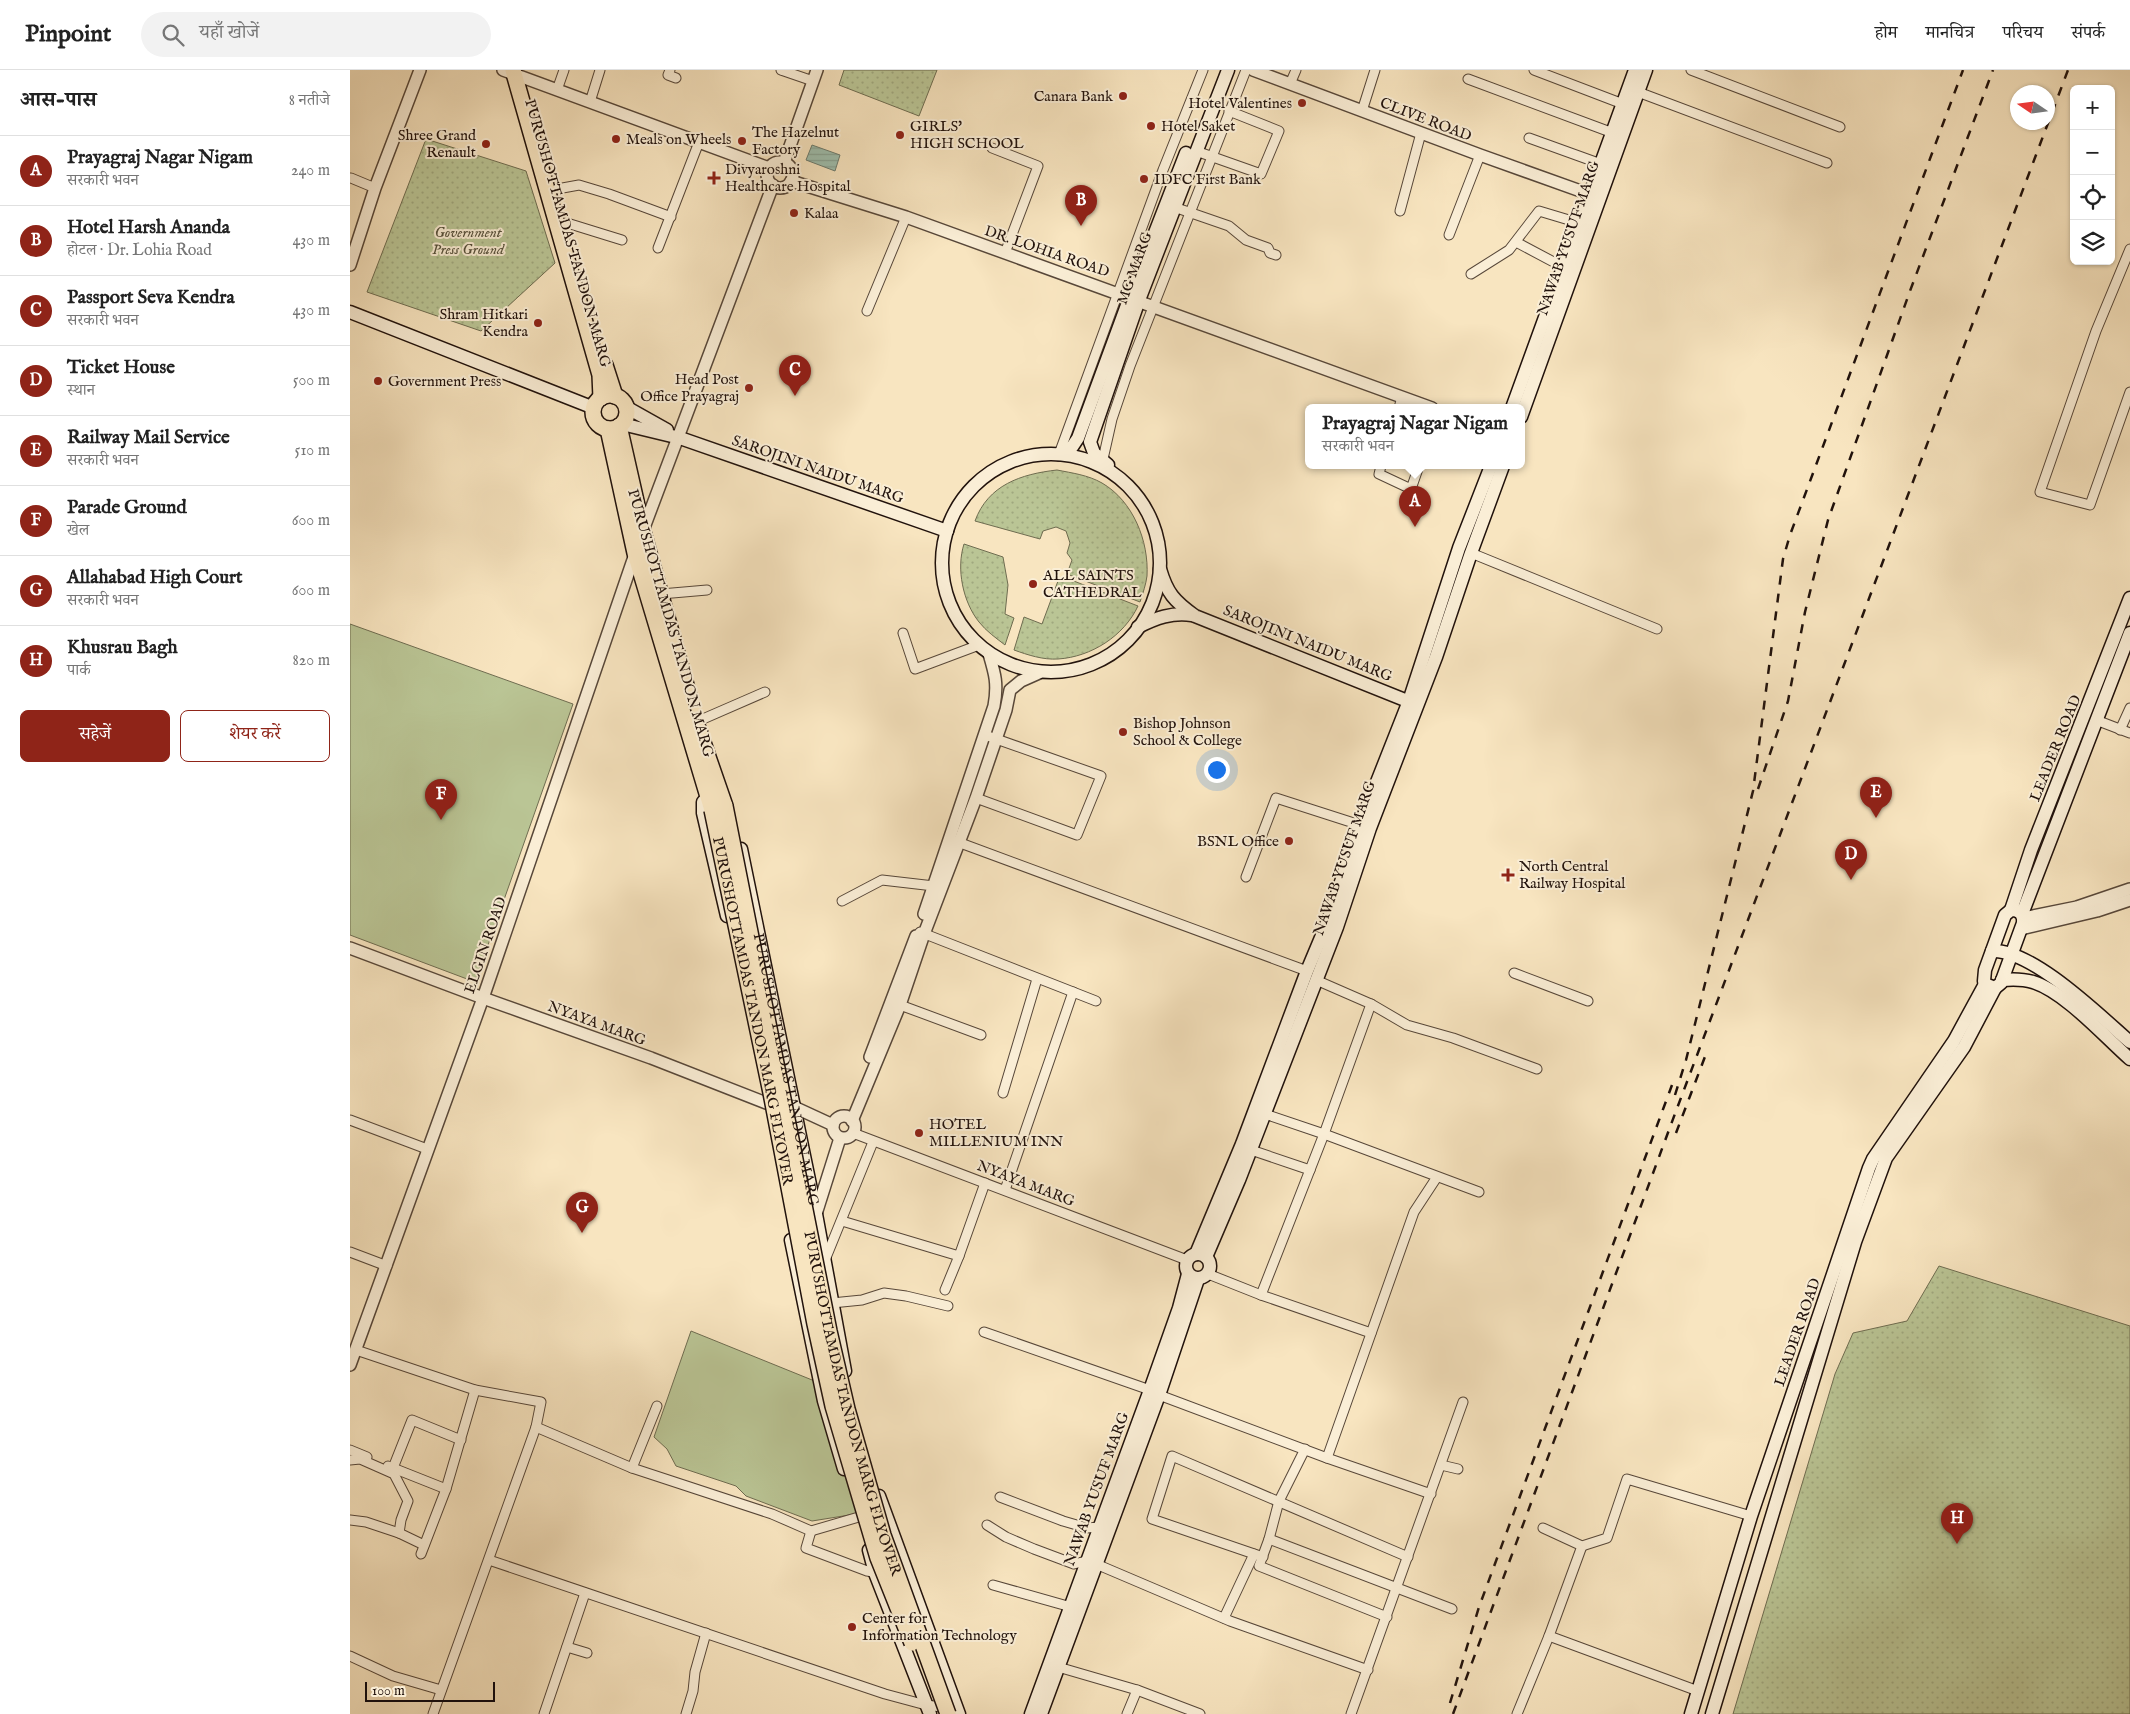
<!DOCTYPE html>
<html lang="hi">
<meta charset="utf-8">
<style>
body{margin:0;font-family:"IM FELL English","Noto Serif Devanagari",serif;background:#f2f2f2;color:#222}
.controls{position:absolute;right:15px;top:15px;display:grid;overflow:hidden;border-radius:8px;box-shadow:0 1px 4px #0004}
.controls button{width:45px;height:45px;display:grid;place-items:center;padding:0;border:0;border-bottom:1px solid #e0e0e0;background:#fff;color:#222;font:25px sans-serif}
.compass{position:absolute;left:1660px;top:15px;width:45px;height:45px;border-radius:50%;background:#fff;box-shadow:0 1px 4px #0004;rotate:283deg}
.scale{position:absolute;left:15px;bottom:12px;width:130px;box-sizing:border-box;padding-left:5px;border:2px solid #21120c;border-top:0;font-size:14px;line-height:18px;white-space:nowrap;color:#21120c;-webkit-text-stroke:4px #faeed6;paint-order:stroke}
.you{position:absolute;left:866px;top:699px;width:18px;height:18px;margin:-12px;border:4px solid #fff;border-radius:50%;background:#1a73e8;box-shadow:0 0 0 8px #1a73e833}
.badge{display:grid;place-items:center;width:32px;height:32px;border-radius:50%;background:#8f2418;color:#fff;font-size:16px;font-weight:700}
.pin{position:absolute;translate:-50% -41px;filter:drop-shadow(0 1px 2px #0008)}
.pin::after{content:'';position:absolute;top:26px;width:18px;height:15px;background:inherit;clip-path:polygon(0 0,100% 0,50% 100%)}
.popup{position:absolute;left:955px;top:334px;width:220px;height:65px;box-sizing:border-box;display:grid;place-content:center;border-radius:8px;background:#fff;filter:drop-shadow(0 1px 4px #0005);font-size:16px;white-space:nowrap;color:#767676}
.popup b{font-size:19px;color:#222}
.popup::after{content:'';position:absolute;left:50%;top:100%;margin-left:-10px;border:10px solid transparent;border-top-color:#fff}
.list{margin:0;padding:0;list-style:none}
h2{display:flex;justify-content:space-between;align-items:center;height:65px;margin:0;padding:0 20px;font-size:21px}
h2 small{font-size:16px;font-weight:400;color:#767676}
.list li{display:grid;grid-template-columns:32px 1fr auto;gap:15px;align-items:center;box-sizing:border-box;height:70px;padding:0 20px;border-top:1px solid #e0e0e0}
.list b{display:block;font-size:19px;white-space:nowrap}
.list p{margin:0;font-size:16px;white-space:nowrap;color:#767676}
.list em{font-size:16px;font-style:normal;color:#767676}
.actions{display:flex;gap:10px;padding:15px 20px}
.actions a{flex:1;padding:11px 0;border:1px solid #8f2418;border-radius:8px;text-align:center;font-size:18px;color:#8f2418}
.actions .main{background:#8f2418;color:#fff}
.icon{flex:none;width:28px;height:28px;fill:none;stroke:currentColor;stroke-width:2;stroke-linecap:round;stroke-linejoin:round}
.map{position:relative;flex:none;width:1780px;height:1644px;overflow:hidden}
header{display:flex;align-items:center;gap:30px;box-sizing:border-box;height:70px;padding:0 25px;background:#fff;border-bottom:1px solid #e0e0e0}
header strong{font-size:24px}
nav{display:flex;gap:28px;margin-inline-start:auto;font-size:18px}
.search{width:350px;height:45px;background:#f2f2f2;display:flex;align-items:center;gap:12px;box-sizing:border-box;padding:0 18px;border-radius:28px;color:#767676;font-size:19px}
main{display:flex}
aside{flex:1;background:#fff}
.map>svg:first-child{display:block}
</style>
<header>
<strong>Pinpoint</strong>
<div class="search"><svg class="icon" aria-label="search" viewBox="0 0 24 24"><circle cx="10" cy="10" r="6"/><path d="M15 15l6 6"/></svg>यहाँ खोजें</div>
<nav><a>होम</a><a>मानचित्र</a><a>परिचय</a><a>संपर्क</a></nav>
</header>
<main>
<aside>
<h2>आस-पास<small>8 नतीजे</small></h2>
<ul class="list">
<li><span class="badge">A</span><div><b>Prayagraj Nagar Nigam</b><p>सरकारी भवन</p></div><em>240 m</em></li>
<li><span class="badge">B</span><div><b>Hotel Harsh Ananda</b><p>होटल · Dr. Lohia Road</p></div><em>430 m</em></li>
<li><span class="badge">C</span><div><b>Passport Seva Kendra</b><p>सरकारी भवन</p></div><em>430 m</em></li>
<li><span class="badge">D</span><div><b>Ticket House</b><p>स्थान</p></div><em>500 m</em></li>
<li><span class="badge">E</span><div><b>Railway Mail Service</b><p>सरकारी भवन</p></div><em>510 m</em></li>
<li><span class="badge">F</span><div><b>Parade Ground</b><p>खेल</p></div><em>600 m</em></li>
<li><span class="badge">G</span><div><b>Allahabad High Court</b><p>सरकारी भवन</p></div><em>600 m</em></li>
<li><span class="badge">H</span><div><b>Khusrau Bagh</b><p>पार्क</p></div><em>820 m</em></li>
</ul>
<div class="actions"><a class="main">सहेजें</a><a>शेयर करें</a></div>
</aside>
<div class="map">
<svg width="1780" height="1644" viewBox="0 0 1780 1644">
<defs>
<pattern id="green-dots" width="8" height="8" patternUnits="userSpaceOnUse" patternTransform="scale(1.25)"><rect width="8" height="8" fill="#bac595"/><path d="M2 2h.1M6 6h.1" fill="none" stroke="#a0a87f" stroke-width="1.8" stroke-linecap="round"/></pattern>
<pattern id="water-rules" width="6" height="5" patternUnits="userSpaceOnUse" patternTransform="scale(1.25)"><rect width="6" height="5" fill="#9ebfae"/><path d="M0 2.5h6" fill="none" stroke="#88a394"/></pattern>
</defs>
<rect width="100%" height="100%" fill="#f8e5c0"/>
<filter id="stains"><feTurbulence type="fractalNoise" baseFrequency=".004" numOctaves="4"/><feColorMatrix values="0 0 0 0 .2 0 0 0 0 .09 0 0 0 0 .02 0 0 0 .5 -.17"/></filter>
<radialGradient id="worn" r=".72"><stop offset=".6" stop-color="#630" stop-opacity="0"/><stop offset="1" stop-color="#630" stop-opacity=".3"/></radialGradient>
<g fill="url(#green-dots)" stroke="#6e6c50">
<polygon points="494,0 587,0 569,46 489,15"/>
<polygon points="76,69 176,101 205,193 131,261 17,222"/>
<path d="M 707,400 C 722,403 738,405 752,413 C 783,431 799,471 797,506 C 796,514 793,523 790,532 L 717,504 L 722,490 L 717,483 L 720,473 L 716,461 L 706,457 L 693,461 L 690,469 L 625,451 C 638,415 671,404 707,400 Z"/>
<path d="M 614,474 L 653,487 L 658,515 L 655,544 L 664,548 L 655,575 C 646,568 636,561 629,552 C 613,532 606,499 614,474 Z"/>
<path d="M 716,508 L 788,536 C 774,566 741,587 708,589 C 693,590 678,585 664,580 L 674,547 L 692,554 L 708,511 Z"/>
<polygon points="1589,1196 1780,1256 1780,1644 1383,1644 1485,1304 1503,1263 1557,1251"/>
</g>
<g fill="#bac595" stroke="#6e6c50">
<polygon points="0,554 223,634 125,912 0,865"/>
<polygon points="341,1261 472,1314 512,1443 462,1451 396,1426 386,1416 326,1396 317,1379 304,1367"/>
</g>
<polygon fill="url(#water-rules)" stroke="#6c7a6d" points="462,75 490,85 485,101 456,90"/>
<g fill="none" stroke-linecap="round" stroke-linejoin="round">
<defs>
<g id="minor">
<polyline points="320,0 318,5 326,8"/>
<polyline points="431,0 463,11"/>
<polyline points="1184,0 1273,34"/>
<polyline points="1341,0 1490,57"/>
<polyline points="1118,9 1263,63"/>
<polyline points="940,14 946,0"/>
<polyline points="207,20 214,0"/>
<polyline points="1288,22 1477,93"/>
<polyline points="240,32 250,0"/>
<polyline points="1012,41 1025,0"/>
<polyline points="1179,68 1251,94"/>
<polyline points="642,78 688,96 655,183"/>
<polyline points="846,81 911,104 929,61 879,41"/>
<polyline points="1,108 25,118"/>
<polyline points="207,119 229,115 259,124 321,147"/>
<polyline points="824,137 879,156 896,170 918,178 920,183 926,185"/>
<polyline points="1050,141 1071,63"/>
<polyline points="217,153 272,170"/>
<polyline points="1099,165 1130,85"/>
<polyline points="1166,172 1213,197"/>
<polyline points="308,178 349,72"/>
<polyline points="1780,179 1746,261 1690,422 1740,435 1780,322"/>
<polyline points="1121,204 1159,180 1189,141 1229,153"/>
<polyline points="517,241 556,147"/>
<polyline points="1049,338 1052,327"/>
<polyline points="709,384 813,100 853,0"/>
<polyline points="753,389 762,349 780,296 896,0"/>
<polyline points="1031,396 1029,404 1061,419 1069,396"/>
<polyline points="1121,483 1307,559"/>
<polyline points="311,524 357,520"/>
<polyline points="553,563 565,599 629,575"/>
<polyline points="1746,650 1780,663"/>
<polyline points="346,652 415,622"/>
<polyline points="1770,660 1780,638"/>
<polyline points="626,728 727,765 751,706 635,665"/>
<polyline points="605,771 957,901"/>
<polyline points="896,807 926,728 1010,755"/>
<polyline points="492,831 532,810 584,816"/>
<polyline points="570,862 746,931"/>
<polyline points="1164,903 1238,931"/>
<polyline points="966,910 1021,934 1057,955 1103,968 1187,999"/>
<polyline points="550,935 631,965"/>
<polyline points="653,1023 687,909"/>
<polyline points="915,1044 974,1064 1129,1122"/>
<polyline points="0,1050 77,1079"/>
<polyline points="503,1063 837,1190"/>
<polyline points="901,1080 960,1100"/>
<polyline points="655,1120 723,922"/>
<polyline points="492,1151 609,1186"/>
<polyline points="0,1182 37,1196"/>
<polyline points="475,1190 523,1072"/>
<polyline points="858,1204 911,1225 1021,1263"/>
<polyline points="595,1220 609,1186 635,1113"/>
<polyline points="911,1225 974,1064 1021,934"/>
<polyline points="482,1233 512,1230 534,1223 556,1226 598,1236"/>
<polyline points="634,1262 800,1320"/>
<polyline points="6,1280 125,1320 191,1332 186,1357 83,1644"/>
<polyline points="809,1325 977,1388 1081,1424"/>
<polyline points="186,1357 282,1398 422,1444 461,1461 519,1444"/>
<polyline points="955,1379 929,1431 919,1469 909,1496 1037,1547"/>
<polyline points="0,1380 17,1387"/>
<polyline points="977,1388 1064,1142 1087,1107"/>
<polyline points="0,1390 10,1389 44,1404 58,1431 51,1450 49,1463 74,1475"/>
<polyline points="1091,1395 1108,1399"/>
<polyline points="38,1396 96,1419"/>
<polyline points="43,1398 62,1350 111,1370"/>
<polyline points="282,1398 307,1336"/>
<polyline points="650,1427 713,1451 737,1458 749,1457"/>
<polyline points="0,1450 16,1452 49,1463"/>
<polyline points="637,1455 656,1467 684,1479 724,1494 736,1491"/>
<polyline points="1193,1458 1232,1476 1257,1468 1277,1409 1401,1446"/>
<polyline points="461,1461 456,1478 517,1501 529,1503"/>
<polyline points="919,1469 1102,1539"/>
<polyline points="71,1484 96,1419 125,1320"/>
<polyline points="913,1487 802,1449 822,1386 1058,1487"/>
<polyline points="139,1490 535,1624 576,1635 599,1638"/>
<polyline points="746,1494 880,1551 1018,1600"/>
<polyline points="643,1515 721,1537"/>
<polyline points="874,1548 904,1484"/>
<polyline points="1199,1566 1348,1621"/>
<polyline points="217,1577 237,1583"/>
<polyline points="0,1586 43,1606 91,1620"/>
<polyline points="708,1597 787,1620 850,1644"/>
<polyline points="194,1644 235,1523"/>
<polyline points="336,1644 343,1621 345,1602 356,1563"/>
<polyline points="777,1644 787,1620"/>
<polyline points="1001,1644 1113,1332"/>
<polyline points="1167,1644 1199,1566 1232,1476"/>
</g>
<g id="tertiary">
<polyline points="153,0 419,98"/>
<polyline points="903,0 1130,85 1239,124"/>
<circle cx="430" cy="105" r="13"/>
<polyline points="434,93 467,0"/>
<polyline points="441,111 556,147 1082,338"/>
<polyline points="0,195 25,118 70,0"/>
<polyline points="292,463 423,115"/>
<path d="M 574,844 L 644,636 C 648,614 645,604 639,584"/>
<polyline points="1673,848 1727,837 1780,819"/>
<polyline points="1671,859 1747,841 1780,830"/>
<polyline points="0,878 133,928 301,988 416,1033 444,1037 483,1055"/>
<polyline points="520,987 566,866"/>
<circle cx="494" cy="1057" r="11"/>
<polyline points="502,1051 550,935 574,864 626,728 656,640 660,620 671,611 689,603"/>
<polyline points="466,1144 490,1068"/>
<polyline points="0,1295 133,928 286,481"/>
</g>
<g id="secondary">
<polyline points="0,242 244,338"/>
<polyline points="276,337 317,360"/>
<polyline points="1162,338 1285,0"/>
<polyline points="1171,347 1296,0"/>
<polyline points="272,354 330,368 597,461"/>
<polyline points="709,384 722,377 728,368 780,227 836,83"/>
<circle cx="701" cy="493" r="109"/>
<polyline points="758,395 744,383 740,372 789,230 878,0"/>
<path d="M 810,499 C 817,523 824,531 845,546 L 1065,634"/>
<path d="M 788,557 C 806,548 822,542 842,545"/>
<polyline points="359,726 353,732 353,743 377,846"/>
<path id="s1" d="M 391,779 L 466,1144 L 495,1301"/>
<polyline points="1661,840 1681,780 1780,528"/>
<path d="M 1661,840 C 1669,840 1674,844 1673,853 L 1651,913 L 1645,918 L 1635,914 L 1634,911 L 1635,900 L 1655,845 Z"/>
<polyline points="1672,844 1780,563"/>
<path d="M 1642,881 C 1682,879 1750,946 1780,972"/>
<path d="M 1652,910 C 1663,909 1673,909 1683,912 C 1715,922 1754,966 1780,989"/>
<polyline points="441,1170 474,1331 494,1399"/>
<circle cx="848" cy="1196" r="12"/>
<polyline points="846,1184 892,1074 957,901 978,851 1010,755 1059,631 1109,478 1141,396"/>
<polyline points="856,1187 889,1110 987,857 1020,758 1086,587 1121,483 1153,396"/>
<polyline points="529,1426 609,1644"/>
<polyline points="519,1480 525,1503 580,1644"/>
<polyline points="681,1644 800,1320 829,1238 838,1204"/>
<polyline points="691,1644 809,1325 848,1209"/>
<polyline points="1341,1644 1401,1446 1519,1098 1523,1089 1604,971 1635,914"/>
<polyline points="1362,1644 1505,1172 1536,1088 1614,977 1645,918"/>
</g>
<g id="primary">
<polyline points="163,0 250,305 251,328"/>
<polyline points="255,295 265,326"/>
<circle cx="260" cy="342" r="17"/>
<polyline points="269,356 293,462 339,626"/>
<polyline points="258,359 285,483 362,740"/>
<polyline points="348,658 375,736"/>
</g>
</defs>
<use href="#minor" stroke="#574739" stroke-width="11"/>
<use href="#tertiary" stroke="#574739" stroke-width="14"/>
<use href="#secondary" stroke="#21120c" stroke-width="15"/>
<use href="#primary" stroke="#21120c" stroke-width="18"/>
<use href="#minor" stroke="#faeed6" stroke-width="9"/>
<use href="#tertiary" stroke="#faeed6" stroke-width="11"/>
<use href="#secondary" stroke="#faeed6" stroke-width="12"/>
<use href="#primary" stroke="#f8e5c0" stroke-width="15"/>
<g stroke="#21120c" stroke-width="2.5" stroke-dasharray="9 9" stroke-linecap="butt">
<polyline points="1408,719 1438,631 1455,542 1478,450 1560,221 1643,0"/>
<polyline points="1325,1025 1336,990 1403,721 1433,489 1440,465 1613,0"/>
<polyline points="1326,1063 1356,984"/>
<polyline points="1100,1633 1129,1537 1322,1015"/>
<polyline points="1103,1644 1326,1041 1718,0"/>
</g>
<defs>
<g id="primary-bridge">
<path id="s2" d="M 375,736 L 479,1261 L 497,1339 L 533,1465 L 598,1644"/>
<path id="s3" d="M 362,740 L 421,1023 L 465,1254 L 483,1336 L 528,1488 L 562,1573"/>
</g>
</defs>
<use href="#primary-bridge" stroke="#21120c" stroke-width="18" stroke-linecap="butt"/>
<use href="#primary-bridge" stroke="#f8e5c0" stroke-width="15"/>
</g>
<g fill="#8f2418" stroke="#faeed6" stroke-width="2">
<circle cx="773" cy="26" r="5"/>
<circle cx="952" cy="33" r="5"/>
<circle cx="801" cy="56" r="5"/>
<circle cx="550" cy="65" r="5"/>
<circle cx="266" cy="69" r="5"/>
<circle cx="392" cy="71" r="5"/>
<circle cx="136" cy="74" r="5"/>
<path d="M361.5 100.5h5v5h5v5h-5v5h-5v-5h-5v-5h5z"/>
<circle cx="794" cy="109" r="5"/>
<circle cx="444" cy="143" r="5"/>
<circle cx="188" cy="253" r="5"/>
<circle cx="28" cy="311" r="5"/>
<circle cx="399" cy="318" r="5"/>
<circle cx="683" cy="514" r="5"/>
<circle cx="773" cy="662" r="5"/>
<circle cx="939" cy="771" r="5"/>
<path d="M1155.5 797.5h5v5h5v5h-5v5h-5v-5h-5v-5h5z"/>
<circle cx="569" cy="1063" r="5"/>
<circle cx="502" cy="1557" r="5"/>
</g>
<g text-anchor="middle" stroke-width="4" stroke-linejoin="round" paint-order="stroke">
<g font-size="15" fill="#21120c" stroke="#faeed6" text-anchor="start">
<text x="763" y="31" text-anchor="end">Canara Bank</text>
<text x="942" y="38" text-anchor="end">Hotel Valentines</text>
<text x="560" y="61">GIRLS'<tspan x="560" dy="17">HIGH SCHOOL</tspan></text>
<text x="811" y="61">Hotel Saket</text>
<text x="402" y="67">The Hazelnut<tspan x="402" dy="17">Factory</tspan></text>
<text x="126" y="70" text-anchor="end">Shree Grand<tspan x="126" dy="17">Renault</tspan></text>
<text x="276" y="74">Meals on Wheels</text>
<text x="375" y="104">Divyaroshni<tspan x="375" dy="17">Healthcare Hospital</tspan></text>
<text x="804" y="114">IDFC First Bank</text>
<text x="454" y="148">Kalaa</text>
<text x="178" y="249" text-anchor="end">Shram Hitkari<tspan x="178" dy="17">Kendra</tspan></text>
<text x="389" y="314" text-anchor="end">Head Post<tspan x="389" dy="17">Office Prayagraj</tspan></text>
<text x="38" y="316">Government Press</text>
<text x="693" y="510">ALL SAINTS<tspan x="693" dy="17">CATHEDRAL</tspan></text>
<text x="783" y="658">Bishop Johnson<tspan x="783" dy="17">School &amp; College</tspan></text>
<text x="929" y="776" text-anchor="end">BSNL Office</text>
<text x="1169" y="801">North Central<tspan x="1169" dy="17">Railway Hospital</tspan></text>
<text x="579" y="1059">HOTEL<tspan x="579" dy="17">MILLENIUM INN</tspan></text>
<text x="512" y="1553">Center for<tspan x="512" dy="17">Information Technology</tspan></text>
</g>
<g font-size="15" fill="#21120c" stroke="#faeed6">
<text transform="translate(1076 49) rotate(21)" y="5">CLIVE ROAD</text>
<text transform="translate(218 163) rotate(74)" y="5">PURUSHOTTAMDAS TANDON MARG</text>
<text transform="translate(1218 168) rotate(-71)" y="5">NAWAB YUSUF MARG</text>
<text transform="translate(697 181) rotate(19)" y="5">DR. LOHIA ROAD</text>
<text transform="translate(784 198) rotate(-70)" y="5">MG MARG</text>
<text transform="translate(468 399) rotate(19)" y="5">SAROJINI NAIDU MARG</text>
<text transform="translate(321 553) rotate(74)" y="5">PURUSHOTTAMDAS TANDON MARG</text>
<text transform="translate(958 573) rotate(22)" y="5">SAROJINI NAIDU MARG</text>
<text transform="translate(1705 678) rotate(-68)" y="5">LEADER ROAD</text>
<text transform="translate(994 788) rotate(-71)" y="5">NAWAB YUSUF MARG</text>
<text transform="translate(135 875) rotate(-71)" y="5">ELGIN ROAD</text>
<text dy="5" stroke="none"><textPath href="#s3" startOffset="205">PURUSHOTTAMDAS TANDON MARG FLYOVER</textPath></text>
<text transform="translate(247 953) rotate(20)" y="5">NYAYA MARG</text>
<text dy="5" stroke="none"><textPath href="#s1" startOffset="225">PURUSHOTTAMDAS TANDON MARG</textPath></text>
<text transform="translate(676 1113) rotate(21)" y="5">NYAYA MARG</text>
<text transform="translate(1447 1262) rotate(-71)" y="5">LEADER ROAD</text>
<text dy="5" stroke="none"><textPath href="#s2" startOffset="611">PURUSHOTTAMDAS TANDON MARG FLYOVER</textPath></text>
<text transform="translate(746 1419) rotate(-70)" y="5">NAWAB YUSUF MARG</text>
</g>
<g font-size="15" font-style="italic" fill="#57513c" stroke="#faeed6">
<text x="118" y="167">Government<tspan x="118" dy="17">Press Ground</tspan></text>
</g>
</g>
<rect width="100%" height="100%" filter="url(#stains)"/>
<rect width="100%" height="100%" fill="url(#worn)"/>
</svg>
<div class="controls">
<button>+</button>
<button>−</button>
<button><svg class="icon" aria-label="locate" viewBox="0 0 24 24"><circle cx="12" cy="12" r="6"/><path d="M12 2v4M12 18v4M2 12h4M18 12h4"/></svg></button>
<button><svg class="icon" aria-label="layers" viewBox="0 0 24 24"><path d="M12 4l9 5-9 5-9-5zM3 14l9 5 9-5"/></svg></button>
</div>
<svg class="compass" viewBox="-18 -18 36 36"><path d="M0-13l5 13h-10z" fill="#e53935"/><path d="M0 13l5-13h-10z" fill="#767676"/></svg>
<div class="scale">100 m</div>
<div class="you"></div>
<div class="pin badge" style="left:1065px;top:457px">A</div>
<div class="popup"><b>Prayagraj Nagar Nigam</b>सरकारी भवन</div>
<div class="pin badge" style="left:731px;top:156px">B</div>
<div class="pin badge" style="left:445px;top:326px">C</div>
<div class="pin badge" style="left:1501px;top:810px">D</div>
<div class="pin badge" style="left:1526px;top:748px">E</div>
<div class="pin badge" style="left:91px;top:750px">F</div>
<div class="pin badge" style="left:232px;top:1163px">G</div>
<div class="pin badge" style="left:1607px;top:1474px">H</div>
</div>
</main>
